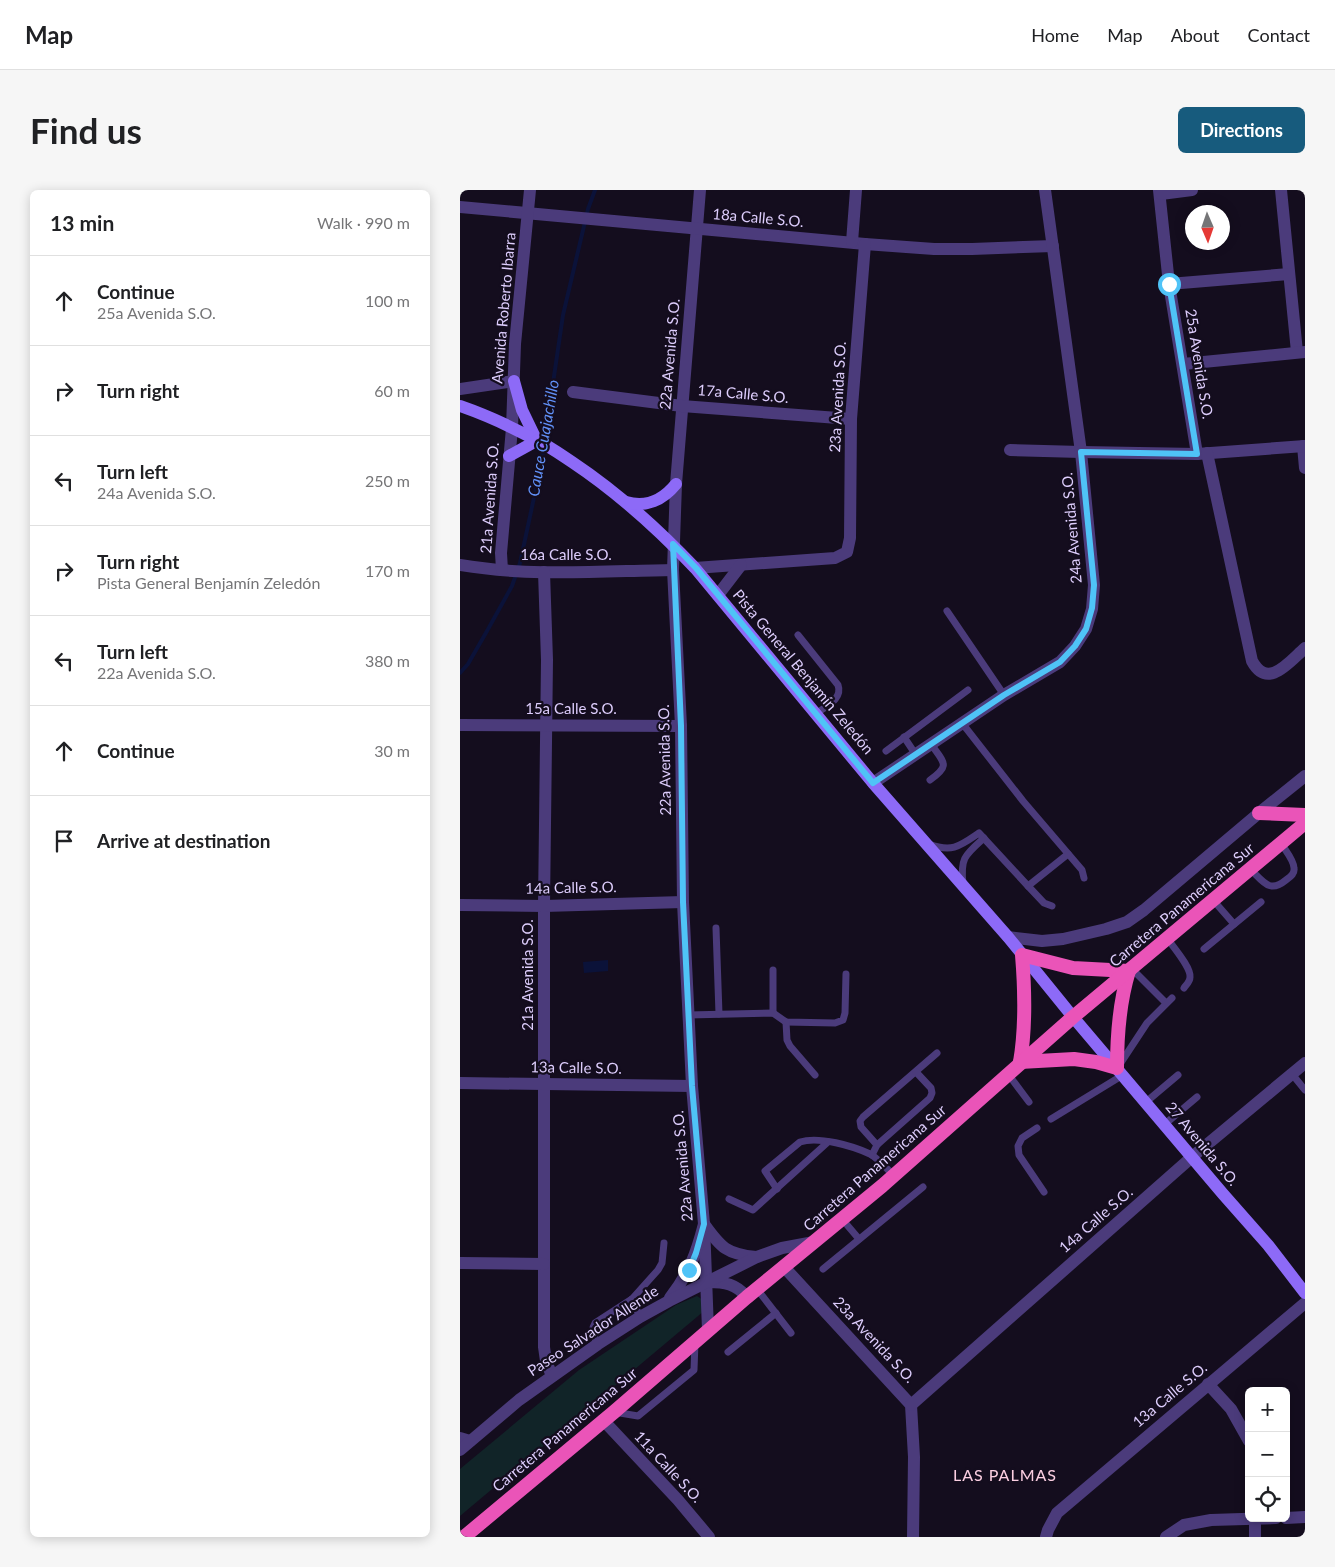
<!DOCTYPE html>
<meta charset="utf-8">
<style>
body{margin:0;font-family:Lato,sans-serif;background:#f6f6f6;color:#202124}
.controls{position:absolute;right:15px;bottom:15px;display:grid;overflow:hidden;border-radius:8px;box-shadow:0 2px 12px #0003}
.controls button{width:45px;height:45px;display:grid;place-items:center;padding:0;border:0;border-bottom:1px solid #e0e0e0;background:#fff;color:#202124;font:25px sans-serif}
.compass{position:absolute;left:725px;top:15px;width:45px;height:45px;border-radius:50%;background:#fff;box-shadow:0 2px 12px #0003;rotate:178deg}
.stop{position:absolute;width:15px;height:15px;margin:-11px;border:4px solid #4fc3f7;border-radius:50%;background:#fff}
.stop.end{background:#4fc3f7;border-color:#fff;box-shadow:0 1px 5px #0008}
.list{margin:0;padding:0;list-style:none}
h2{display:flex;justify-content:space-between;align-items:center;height:65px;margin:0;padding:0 20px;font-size:21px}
h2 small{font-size:16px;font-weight:400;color:#757577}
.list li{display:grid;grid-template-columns:32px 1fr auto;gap:15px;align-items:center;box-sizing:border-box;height:90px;padding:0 20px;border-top:1px solid #e0e0e0}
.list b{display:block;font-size:19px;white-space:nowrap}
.list p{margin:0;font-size:16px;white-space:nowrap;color:#757577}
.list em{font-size:16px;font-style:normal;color:#757577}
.icon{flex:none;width:28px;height:28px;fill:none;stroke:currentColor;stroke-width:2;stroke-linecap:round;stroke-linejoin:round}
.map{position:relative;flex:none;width:845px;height:1347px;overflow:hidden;border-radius:8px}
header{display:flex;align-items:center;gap:30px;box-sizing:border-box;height:70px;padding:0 25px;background:#fff;border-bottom:1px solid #e0e0e0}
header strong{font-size:24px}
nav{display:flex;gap:28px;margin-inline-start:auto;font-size:18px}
.intro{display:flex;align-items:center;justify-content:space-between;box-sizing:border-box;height:120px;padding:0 30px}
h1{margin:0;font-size:35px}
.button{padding:12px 22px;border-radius:8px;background:#175b7d;color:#fff;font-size:18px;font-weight:700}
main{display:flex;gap:30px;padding:0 30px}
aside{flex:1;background:#fff;border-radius:8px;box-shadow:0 2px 12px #0003}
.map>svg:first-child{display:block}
</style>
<header>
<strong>Map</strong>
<nav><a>Home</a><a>Map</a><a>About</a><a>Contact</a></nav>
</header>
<div class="intro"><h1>Find us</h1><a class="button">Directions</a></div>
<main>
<aside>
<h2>13 min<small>Walk · 990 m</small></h2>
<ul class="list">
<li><svg class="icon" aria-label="ahead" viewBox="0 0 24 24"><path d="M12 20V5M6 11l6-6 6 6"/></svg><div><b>Continue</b><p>25a Avenida S.O.</p></div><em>100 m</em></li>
<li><svg class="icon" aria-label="right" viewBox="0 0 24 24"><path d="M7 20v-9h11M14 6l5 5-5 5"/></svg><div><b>Turn right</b></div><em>60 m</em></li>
<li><svg class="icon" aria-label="left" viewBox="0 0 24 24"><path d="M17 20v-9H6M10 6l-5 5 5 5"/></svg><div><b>Turn left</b><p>24a Avenida S.O.</p></div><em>250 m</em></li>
<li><svg class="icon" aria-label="right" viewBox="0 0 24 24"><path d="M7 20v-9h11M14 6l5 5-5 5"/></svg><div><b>Turn right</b><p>Pista General Benjamín Zeledón</p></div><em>170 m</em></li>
<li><svg class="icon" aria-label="left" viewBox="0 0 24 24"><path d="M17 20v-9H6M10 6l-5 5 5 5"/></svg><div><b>Turn left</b><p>22a Avenida S.O.</p></div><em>380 m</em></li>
<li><svg class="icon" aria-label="ahead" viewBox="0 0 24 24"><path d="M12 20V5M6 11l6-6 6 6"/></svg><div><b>Continue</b></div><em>30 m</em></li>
<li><svg class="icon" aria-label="arrive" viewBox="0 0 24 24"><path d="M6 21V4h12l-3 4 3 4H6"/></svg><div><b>Arrive at destination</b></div></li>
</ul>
</aside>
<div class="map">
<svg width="845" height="1347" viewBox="0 0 845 1347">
<rect width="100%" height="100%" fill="#140d1e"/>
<polygon fill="#112428" points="237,1106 243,1110 244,1121 0,1326 0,1279 119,1180 216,1115"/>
<polygon fill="#0b1239" points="148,770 148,781 124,783 123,772"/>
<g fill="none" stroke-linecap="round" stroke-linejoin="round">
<polyline stroke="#0b1239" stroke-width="4" points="0,483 8,474 27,441 52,396 60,373 81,275 103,125 128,19 135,0"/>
<g stroke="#4b3b7b" stroke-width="7">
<polyline points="487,421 544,505"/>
<path d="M 338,445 L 378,495 C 383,509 366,516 357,523"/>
<polyline points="502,533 563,611 622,680 624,688"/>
<polyline points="444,547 456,565"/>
<polyline points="426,561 508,500"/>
<path d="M 470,590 C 491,575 484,573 471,554"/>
<path d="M 469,654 C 492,663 500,656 519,643 L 568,696 L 584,713 L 592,716"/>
<path d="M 790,679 C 803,691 809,704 826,690 C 830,687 835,684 834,678 C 834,670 825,660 821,653"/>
<path d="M 503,694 C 500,668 505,665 524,648"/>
<polyline points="568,696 608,664"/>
<polyline points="753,710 774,734"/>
<polyline points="256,738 259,824"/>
<path d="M 707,748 C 713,757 731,777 730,787 C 730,792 726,795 724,798"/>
<polyline points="744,759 801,712"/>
<polyline points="671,778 706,813"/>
<polyline points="313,780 313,823"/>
<polyline points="228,825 313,823 326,832 375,833 383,830 385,823 386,784"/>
<polyline points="326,832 327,850 330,856 355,885"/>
<polyline points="660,874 687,833 712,808"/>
<polyline points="548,884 569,912"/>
<polyline points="832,884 845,900"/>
<polyline points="686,912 718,885"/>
<polyline points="591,929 663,885"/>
<polyline points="705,934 737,907"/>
<polyline points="577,938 562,948 558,956 559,965 584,1002"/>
<polyline points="417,955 401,937 400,931 403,927 477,863"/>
<polyline points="412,965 417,955 470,908 472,903 471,898 456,882"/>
<path d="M 317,999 L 305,981 L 340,952 C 359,946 393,956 410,964 C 419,969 427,979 434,986"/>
<polyline points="269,1009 293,1020 368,952"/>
<polyline points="382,1029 399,1049"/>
<polyline points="363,1079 463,997"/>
<polyline points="297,1099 331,1143"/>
<polyline points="172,1109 180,1127"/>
<path d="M 138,1154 C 134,1147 130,1141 135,1133 L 172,1109 L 198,1080 L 202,1073 L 204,1053"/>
<polyline points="268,1162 316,1123"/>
<polyline points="154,1222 178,1226 234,1180 235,1152"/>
</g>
<g stroke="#4b3b7b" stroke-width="12">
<polyline points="240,0 216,294 213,380 221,536 223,712 232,896 244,1034 248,1140"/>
<polyline points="699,0 709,94 737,264"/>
<polyline points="821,0 837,162"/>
<polyline points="701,4 732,0"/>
<polyline points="0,17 405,54 474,59 512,59 593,56"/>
<polyline points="392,52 396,0"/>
<polyline points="709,94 829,84"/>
<polyline points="723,174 845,162"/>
<polyline points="0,199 54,191"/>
<polyline points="113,202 222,216 391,229"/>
<polyline points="843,256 845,278"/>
<polyline points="550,260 621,262 737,264 845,256"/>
<path d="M 747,263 L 792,471 C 808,500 829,472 845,458"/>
<path d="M 0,375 C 70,387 142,381 213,380"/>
<polyline points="235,378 375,368 387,362 390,348 391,229 405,54"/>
<polyline points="42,380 41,363 52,238 55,154 70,0"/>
<polyline points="84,382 87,470 84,716 84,1157 86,1171 92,1186"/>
<polyline points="258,405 281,375"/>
<polyline points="0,535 221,536"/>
<polyline points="413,593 544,505 600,472 615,456 626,439 632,419 634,395 621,262 585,0"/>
<polyline points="0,715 84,716 223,712"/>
<polyline points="548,747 582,751 603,749 646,739 667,732 684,720 799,623 845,586"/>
<polyline points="0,893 232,896"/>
<polyline points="0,1073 84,1074"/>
<polyline points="324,1077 451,1215 454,1267 453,1347"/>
<polyline points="748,1194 771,1219 789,1251"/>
<polyline points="451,1215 732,967 845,873"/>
<polyline points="143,1230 218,1310 249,1347"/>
<polyline points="0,1248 10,1251"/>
<polyline points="795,1328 795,1347"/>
<polyline points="826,1328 845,1327"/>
<polyline points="586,1347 588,1340 597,1323 845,1113"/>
<polyline points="706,1347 724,1335 751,1330 816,1328"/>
</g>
<g stroke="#4b3b7b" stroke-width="12">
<path d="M 244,1034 C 261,1058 267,1064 296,1067"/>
<path d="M 248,1092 C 265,1092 276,1094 287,1107"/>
<path d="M 210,1108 C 229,1083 236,1065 244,1034"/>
<polyline points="0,1260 59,1210 138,1154 180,1127 209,1111 297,1067 322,1058 354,1052"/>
</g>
<g stroke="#8d6af7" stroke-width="12">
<polyline points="54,191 62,220 76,249"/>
<path d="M 0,216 C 26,225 52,237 76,250 C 89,256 100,264 112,272 C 157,302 198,339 235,378 L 413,593 L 548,747 L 613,827 L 763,1004 L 808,1055 L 845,1103"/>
<polyline points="49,266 78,250"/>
<path d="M 166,312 C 186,318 203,310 216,294"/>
</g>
<g stroke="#ea54b8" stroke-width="14">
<polyline points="799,623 845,625"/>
<path d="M 560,872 C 566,837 565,801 562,765 L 613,778 L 669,781"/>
<path d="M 560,872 L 614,869 L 636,872 L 657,878 C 657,845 659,813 669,781"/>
<polyline points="4,1347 154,1222 287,1107 422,996 613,827 845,633"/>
</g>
</g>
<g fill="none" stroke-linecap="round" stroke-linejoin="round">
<polyline stroke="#4fc3f7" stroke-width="6" points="229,1080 236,1063 244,1034 232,896 223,712 221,536 213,354 236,378 413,593 544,505 600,472 615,456 626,439 632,418 634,395 621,262 737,264 709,94"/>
</g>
<g text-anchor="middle" stroke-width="4.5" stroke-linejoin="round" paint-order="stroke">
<g font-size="15" fill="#ddcdfc" stroke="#140d1e">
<text transform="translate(298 28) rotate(5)" y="5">18a Calle S.O.</text>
<text transform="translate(44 118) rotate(-85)" y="5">Avenida Roberto Ibarra</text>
<text transform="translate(210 164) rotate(-85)" y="5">22a Avenida S.O.</text>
<text transform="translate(739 174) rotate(81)" y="5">25a Avenida S.O.</text>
<text transform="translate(283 204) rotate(5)" y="5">17a Calle S.O.</text>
<text transform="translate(378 207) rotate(-87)" y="5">23a Avenida S.O.</text>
<text transform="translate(30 308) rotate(-86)" y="5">21a Avenida S.O.</text>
<text transform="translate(612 338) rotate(-95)" y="5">24a Avenida S.O.</text>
<text x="106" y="370">16a Calle S.O.</text>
<text transform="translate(343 482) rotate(50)" y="5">Pista General Benjamín Zeledón</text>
<text x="111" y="524">15a Calle S.O.</text>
<text transform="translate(205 570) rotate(-91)" y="5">22a Avenida S.O.</text>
<text transform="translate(111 698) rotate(-1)" y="5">14a Calle S.O.</text>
<text transform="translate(722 715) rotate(-40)" y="5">Carretera Panamericana Sur</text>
<text transform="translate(68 785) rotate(-90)" y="5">21a Avenida S.O.</text>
<text transform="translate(116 878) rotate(1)" y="5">13a Calle S.O.</text>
<text transform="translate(742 954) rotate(50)" y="5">27 Avenida S.O.</text>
<text transform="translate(223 976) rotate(-95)" y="5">22a Avenida S.O.</text>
<text transform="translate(415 978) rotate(-41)" y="5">Carretera Panamericana Sur</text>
<text transform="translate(636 1030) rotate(-41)" y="5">14a Calle S.O.</text>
<text transform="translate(133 1141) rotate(-33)" y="5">Paseo Salvador Allende</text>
<text transform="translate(414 1150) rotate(47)" y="5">23a Avenida S.O.</text>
<text transform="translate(710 1205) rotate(-40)" y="5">13a Calle S.O.</text>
<text transform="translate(105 1240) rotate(-40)" y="5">Carretera Panamericana Sur</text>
<text transform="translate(208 1277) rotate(47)" y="5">11a Calle S.O.</text>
</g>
<g font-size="16" font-style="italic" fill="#6190f7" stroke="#140d1e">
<text transform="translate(83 248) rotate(-80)" y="6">Cauce Cuajachillo</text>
</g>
<g font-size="16" letter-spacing="1" fill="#fccfe2" stroke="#140d1e">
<text x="545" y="1291">LAS PALMAS</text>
</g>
</g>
</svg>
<div class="controls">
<button>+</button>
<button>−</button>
<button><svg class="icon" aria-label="locate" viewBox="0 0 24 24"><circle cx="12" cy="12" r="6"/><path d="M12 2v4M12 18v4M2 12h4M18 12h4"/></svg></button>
</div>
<svg class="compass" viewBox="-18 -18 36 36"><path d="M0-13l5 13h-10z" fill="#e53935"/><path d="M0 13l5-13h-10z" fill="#757577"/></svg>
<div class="stop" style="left:709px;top:94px"></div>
<div class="stop end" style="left:229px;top:1080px"></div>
</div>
</main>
